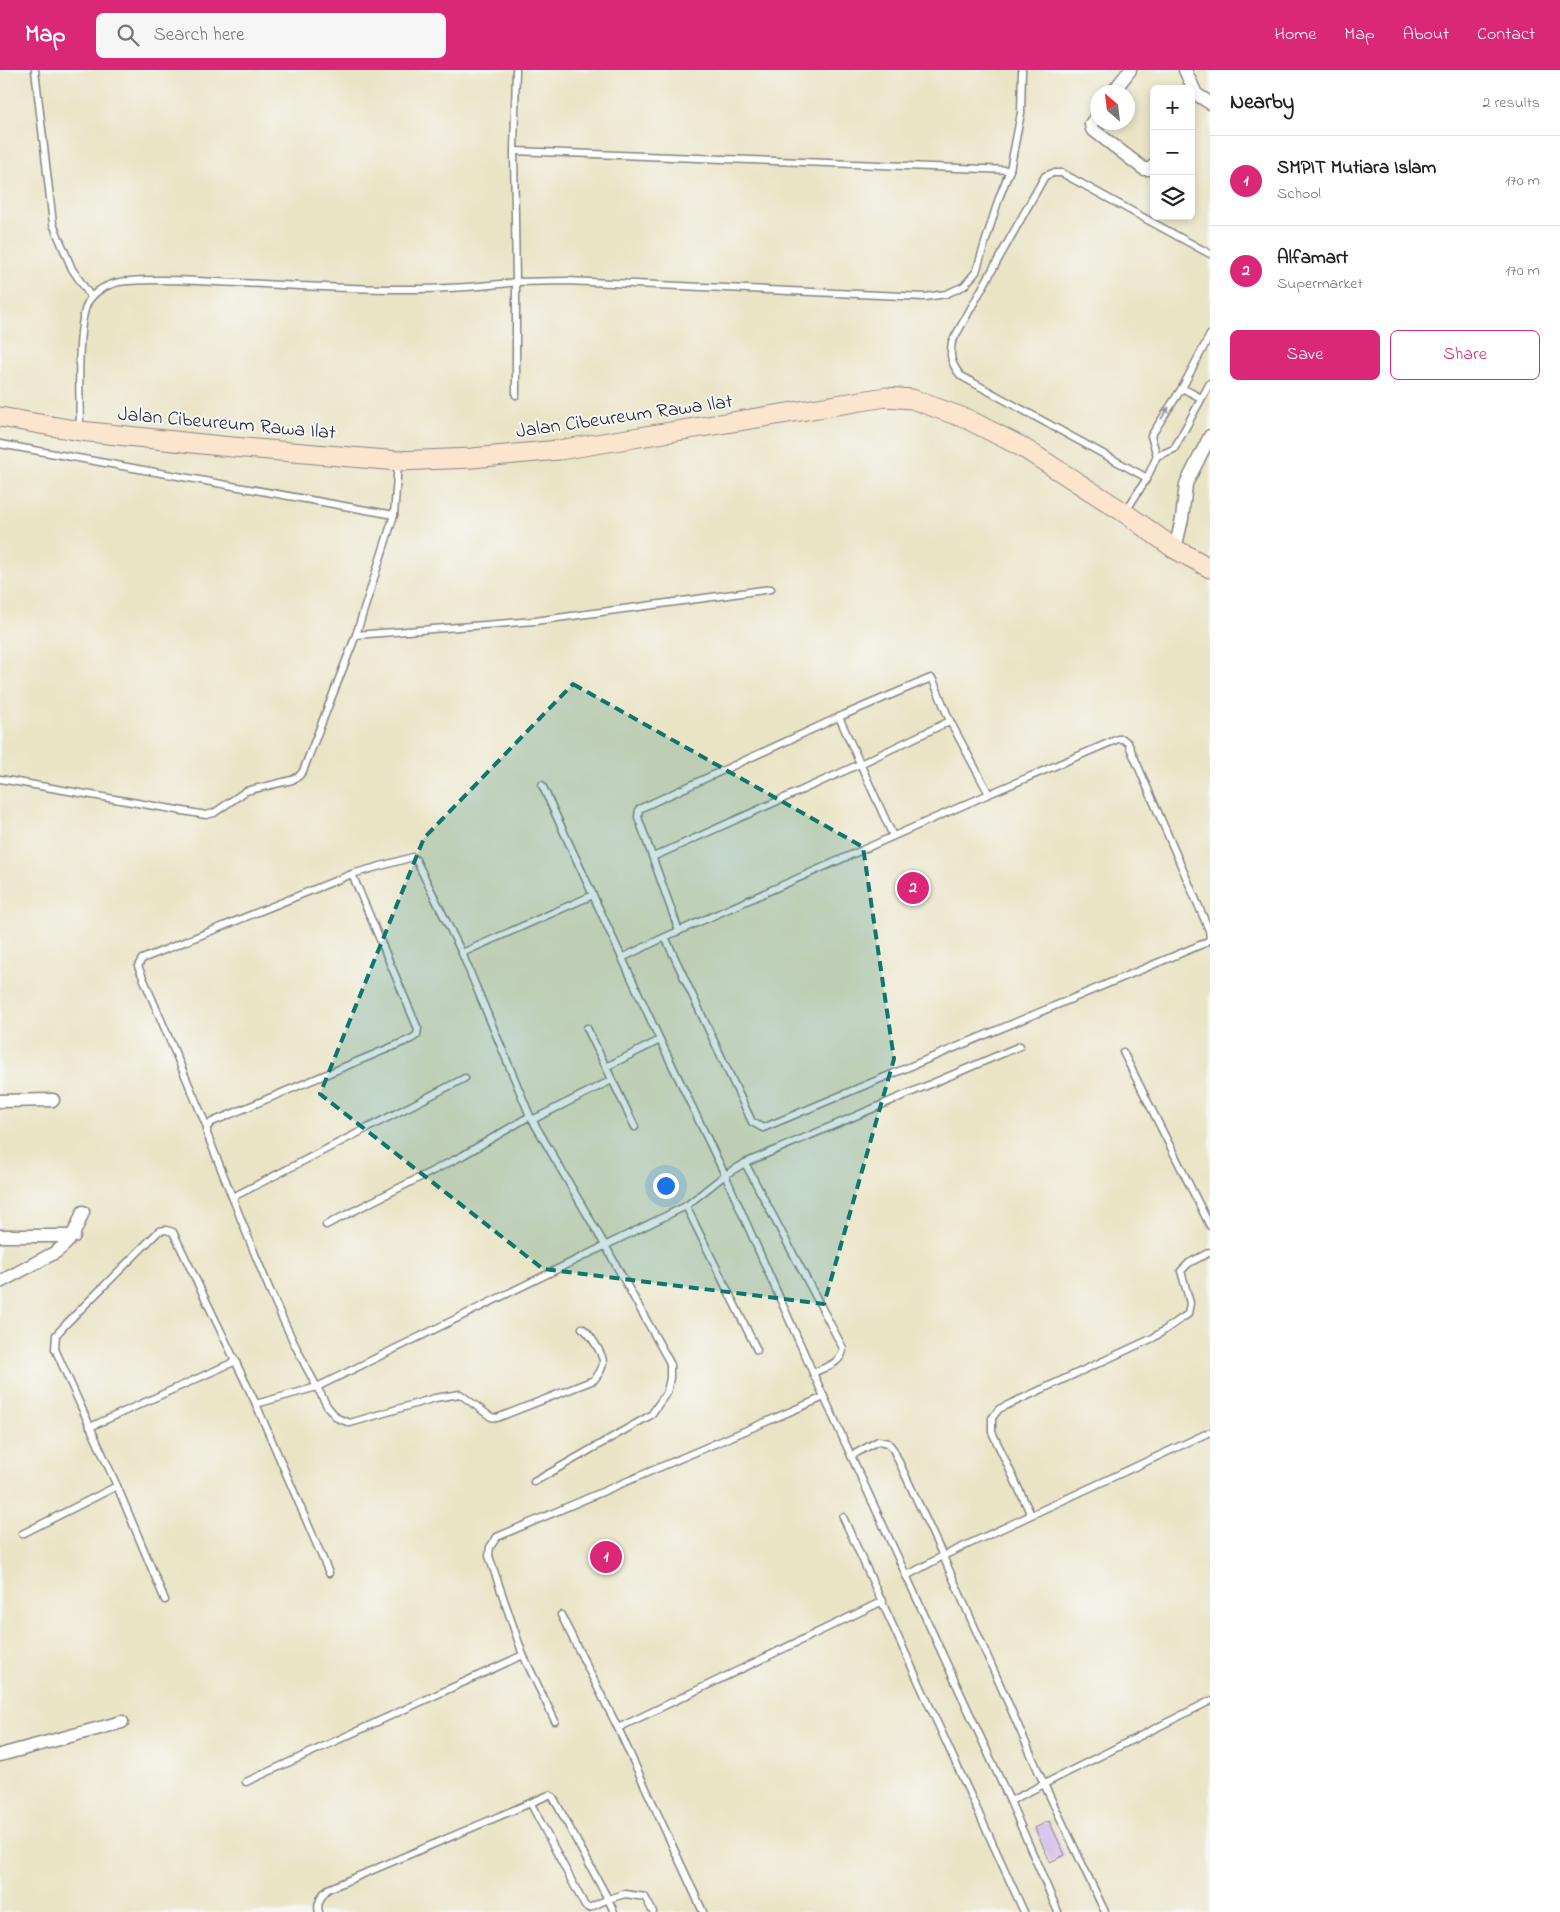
<!DOCTYPE html>
<meta charset="utf-8">
<style>
body{margin:0;font-family:"Indie Flower",sans-serif;background:#f6f6f6;color:#222}
.controls{position:absolute;right:15px;top:15px;display:grid;overflow:hidden;border-radius:8px;box-shadow:0 2px 8px #0003}
.controls button{width:45px;height:45px;display:grid;place-items:center;padding:0;border:0;border-bottom:1px solid #e0e0e0;background:#fff;color:#222;font:25px sans-serif}
.compass{position:absolute;left:1090px;top:15px;width:45px;height:45px;border-radius:50%;background:#fff;box-shadow:0 2px 8px #0003;rotate:332deg}
.you{position:absolute;left:665px;top:1115px;width:18px;height:18px;margin:-12px;border:4px solid #fff;border-radius:50%;background:#1a73e8;box-shadow:0 0 0 8px #1a73e833}
.badge{display:grid;place-items:center;width:32px;height:32px;border-radius:50%;background:#db2777;color:#fff;font-size:16px;font-weight:700}
.pin{position:absolute;translate:-50% -50%;border:2px solid #fff;box-shadow:0 1px 5px #0006}
.list{margin:0;padding:0;list-style:none}
h2{display:flex;justify-content:space-between;align-items:center;height:65px;margin:0;padding:0 20px;font-size:21px}
h2 small{font-size:16px;font-weight:400;color:#767676}
.list li{display:grid;grid-template-columns:32px 1fr auto;gap:15px;align-items:center;box-sizing:border-box;height:90px;padding:0 20px;border-top:1px solid #e0e0e0}
.list b{display:block;font-size:19px;white-space:nowrap}
.list p{margin:0;font-size:16px;white-space:nowrap;color:#767676}
.list em{font-size:16px;font-style:normal;color:#767676}
.actions{display:flex;gap:10px;padding:15px 20px}
.actions a{flex:1;padding:11px 0;border:1px solid #db2777;border-radius:8px;text-align:center;font-size:18px;color:#db2777}
.actions .main{background:#db2777;color:#fff}
.icon{flex:none;width:28px;height:28px;fill:none;stroke:currentColor;stroke-width:2;stroke-linecap:round;stroke-linejoin:round}
.map{position:relative;flex:none;width:1210px;height:1842px;overflow:hidden}
header{display:flex;align-items:center;gap:30px;box-sizing:border-box;height:70px;padding:0 25px;background:#db2777;color:#fff}
header strong{font-size:24px}
nav{display:flex;gap:28px;margin-inline-start:auto;font-size:18px}
.search{width:350px;height:45px;background:#f6f6f6;display:flex;align-items:center;gap:12px;box-sizing:border-box;padding:0 18px;border-radius:8px;color:#767676;font-size:19px}
main{display:flex}
aside{flex:1;background:#fff}
.map>svg:first-child{display:block}
</style>
<header>
<strong>Map</strong>
<div class="search"><svg class="icon" aria-label="search" viewBox="0 0 24 24"><circle cx="10" cy="10" r="6"/><path d="M15 15l6 6"/></svg>Search here</div>
<nav><a>Home</a><a>Map</a><a>About</a><a>Contact</a></nav>
</header>
<main>
<div class="map">
<svg width="1210" height="1842" viewBox="0 0 1210 1842">
<rect width="100%" height="100%" fill="#f6f6f2"/>
<filter id="ink" filterUnits="userSpaceOnUse"><feTurbulence type="fractalNoise" baseFrequency=".02" numOctaves="2"/><feDisplacementMap in="SourceGraphic" scale="10" xChannelSelector="R" yChannelSelector="G"/><feConvolveMatrix kernelMatrix="1 2 1 2 8 2 1 2 1" color-interpolation-filters="sRGB"/></filter>
<filter id="wash" filterUnits="userSpaceOnUse"><feTurbulence type="fractalNoise" baseFrequency=".0096" numOctaves="4" result="noise"/><feDisplacementMap in="SourceGraphic" scale="20" xChannelSelector="R" yChannelSelector="G"/><feGaussianBlur stdDeviation="1.12" result="paint"/><feColorMatrix in="noise" values="0 0 0 0 0 0 0 0 0 0 0 0 0 0 0 0 0 1.4 0 .05"/><feComposite in="paint" operator="in"/></filter>
<g filter="url(#wash)">
<rect width="100%" height="100%" fill="#eae4c6"/>
<g id="blocks">
<polygon fill="#d1b7ea" points="1049,1751 1065,1785 1050,1792 1035,1758"/>
</g>
</g>
<g filter="url(#ink)">
<use href="#blocks" fill-opacity="0" stroke="#868380" stroke-width="1"/>
<g fill="none" stroke-linecap="round" stroke-linejoin="round">
<defs>
<g id="lane">
<polyline points="35,0 53,154 72,199 91,227"/>
<polyline points="514,81 1010,100"/>
<path d="M 1210,184 L 1062,103 L 1053,103 L 1045,106 L 952,272 C 949,287 952,295 961,306 L 1147,408 L 1157,386 L 1174,379 L 1210,313"/>
<polyline points="1182,318 1201,328"/>
<polyline points="516,325 516,212 567,211 925,227 946,224 964,216 976,202 999,128 1010,100 1021,43 1022,0"/>
<path d="M 80,359 C 80,332 75,248 90,229 C 99,217 116,211 130,211 C 166,208 203,212 240,213 C 330,217 426,225 516,212 L 514,81 L 516,0"/>
<polyline points="0,374 394,445"/>
<polyline points="1157,386 1151,366 1182,318 1210,265"/>
<polyline points="1126,441 1147,408"/>
<polyline points="356,565 535,551 771,519"/>
<polyline points="839,647 893,766"/>
<polyline points="0,709 206,745 214,743 246,721 292,710 299,706 303,701 356,565 394,445 398,394"/>
<polyline points="542,715 660,970 725,1105 813,1303 1010,1731 1058,1842"/>
<polyline points="653,787 860,694 950,651"/>
<path d="M 352,804 L 418,959 L 417,965 L 411,969 L 212,1052 L 207,1057 L 207,1064 C 242,1149 272,1237 317,1317 L 686,1136 L 725,1105 L 745,1093 L 1020,976"/>
<polyline points="679,861 638,747 639,739 839,647 931,608 933,610 950,651 989,724"/>
<polyline points="462,883 593,825"/>
<polyline points="622,888 665,867 989,724 1118,669 1123,669 1128,673 1209,860 1210,869 1205,873 763,1058 752,1052 665,867"/>
<polyline points="587,958 635,1057"/>
<polyline points="1123,982 1210,1156"/>
<polyline points="606,997 660,970"/>
<polyline points="532,1050 612,1010"/>
<polyline points="207,1057 138,896 142,889 352,804 413,787 416,790 462,883 530,1046 606,1177 670,1293 670,1308 667,1322 651,1345 534,1412"/>
<path d="M 745,1093 L 843,1278 C 843,1293 825,1297 813,1303"/>
<polyline points="233,1127 465,1008"/>
<polyline points="686,1136 757,1280"/>
<polyline points="326,1155 462,1086 530,1046"/>
<path d="M 256,1334 L 317,1317 L 327,1336 L 337,1348 L 350,1353 L 435,1328 L 460,1324 L 491,1347 L 497,1348 L 594,1310 C 598,1305 603,1299 603,1292 C 603,1284 589,1262 582,1258"/>
<polyline points="90,1357 236,1291"/>
<polyline points="851,1386 878,1371 888,1373 893,1379 943,1486 1210,1362"/>
<polyline points="1031,1445 992,1362 992,1348 999,1339 1153,1268 1188,1244 1190,1233 1181,1201 1189,1193 1210,1182"/>
<polyline points="843,1447 1024,1842"/>
<polyline points="22,1464 117,1416"/>
<polyline points="906,1506 943,1486 1044,1714 1105,1842"/>
<polyline points="165,1530 117,1416 55,1279 56,1265 66,1254 159,1161 166,1160 173,1162 256,1334 329,1503"/>
<polyline points="561,1545 618,1658 703,1842"/>
<polyline points="523,1585 555,1651"/>
<polyline points="618,1658 883,1531"/>
<polyline points="246,1712 523,1585 489,1486 490,1477 497,1467 824,1327"/>
<polyline points="1010,1731 1210,1631"/>
<polyline points="531,1734 585,1836 589,1838 608,1829 614,1842"/>
<path d="M 319,1842 C 316,1834 322,1824 328,1819 L 549,1725 L 553,1727 L 608,1829 L 625,1824 L 645,1827 L 653,1842"/>
</g>
<g id="street">
<polyline points="1185,0 1196,24 1210,33"/>
<polyline points="1113,22 1130,0"/>
<polyline points="1098,44 1091,54 1092,59 1144,99 1152,99 1154,95"/>
<polyline points="1175,479 1182,449 1186,414 1210,366"/>
<polyline points="0,1031 53,1030"/>
<polyline points="0,1166 74,1166"/>
<path d="M 0,1212 L 56,1182 C 73,1169 75,1162 83,1142"/>
<polyline points="0,1685 122,1652"/>
</g>
<polyline id="secondary" points="0,347 80,361 221,376 398,391 472,388 559,380 886,327 912,329 967,349 1022,377 1125,443 1175,479 1210,498"/>
</defs>
<use href="#lane" stroke="#868380" stroke-width="9"/>
<use href="#street" stroke="#868380" stroke-width="15"/>
<use href="#secondary" stroke="#868380" stroke-width="21"/>
<use href="#lane" stroke="#fff" stroke-width="6"/>
<use href="#street" stroke="#fff" stroke-width="12"/>
<use href="#secondary" stroke="#fce5cf" stroke-width="19"/>
</g>
<defs><path id="oneway-solid" d="M-6-.8H1V-3.2L6.5 0L1 3.2V.8H-6Z" transform="scale(1.25)"/></defs>
<use fill="#9c9ca7" href="#oneway-solid" transform="translate(1165 343) rotate(-57)"/>
</g>
<path fill="#0f766e" fill-opacity="0.2" stroke="#0f766e" stroke-width="4" stroke-dasharray="10 6" stroke-linejoin="round" d="M 573,614 L 863,777 L 894,989 L 824,1234 L 543,1199 L 320,1024 L 424,768 Z"/>
<g text-anchor="middle" stroke-width="4" stroke-linejoin="round" paint-order="stroke">
<g font-size="20" fill="#22223b" stroke="#f6f6f2">
<text transform="translate(624 345) rotate(-8)" y="7">Jalan Cibeureum Rawa Ilat</text>
<text transform="translate(227 352) rotate(5)" y="7">Jalan Cibeureum Rawa Ilat</text>
</g>
</g>
</svg>
<div class="controls">
<button>+</button>
<button>−</button>
<button><svg class="icon" aria-label="layers" viewBox="0 0 24 24"><path d="M12 4l9 5-9 5-9-5zM3 14l9 5 9-5"/></svg></button>
</div>
<svg class="compass" viewBox="-18 -18 36 36"><path d="M0-13l5 13h-10z" fill="#e53935"/><path d="M0 13l5-13h-10z" fill="#767676"/></svg>
<div class="you"></div>
<div class="pin badge" style="left:606px;top:1487px">1</div>
<div class="pin badge" style="left:913px;top:818px">2</div>
</div>
<aside>
<h2>Nearby<small>2 results</small></h2>
<ul class="list">
<li><span class="badge">1</span><div><b>SMPIT Mutiara Islam</b><p>School</p></div><em>170 m</em></li>
<li><span class="badge">2</span><div><b>Alfamart</b><p>Supermarket</p></div><em>170 m</em></li>
</ul>
<div class="actions"><a class="main">Save</a><a>Share</a></div>
</aside>
</main>
